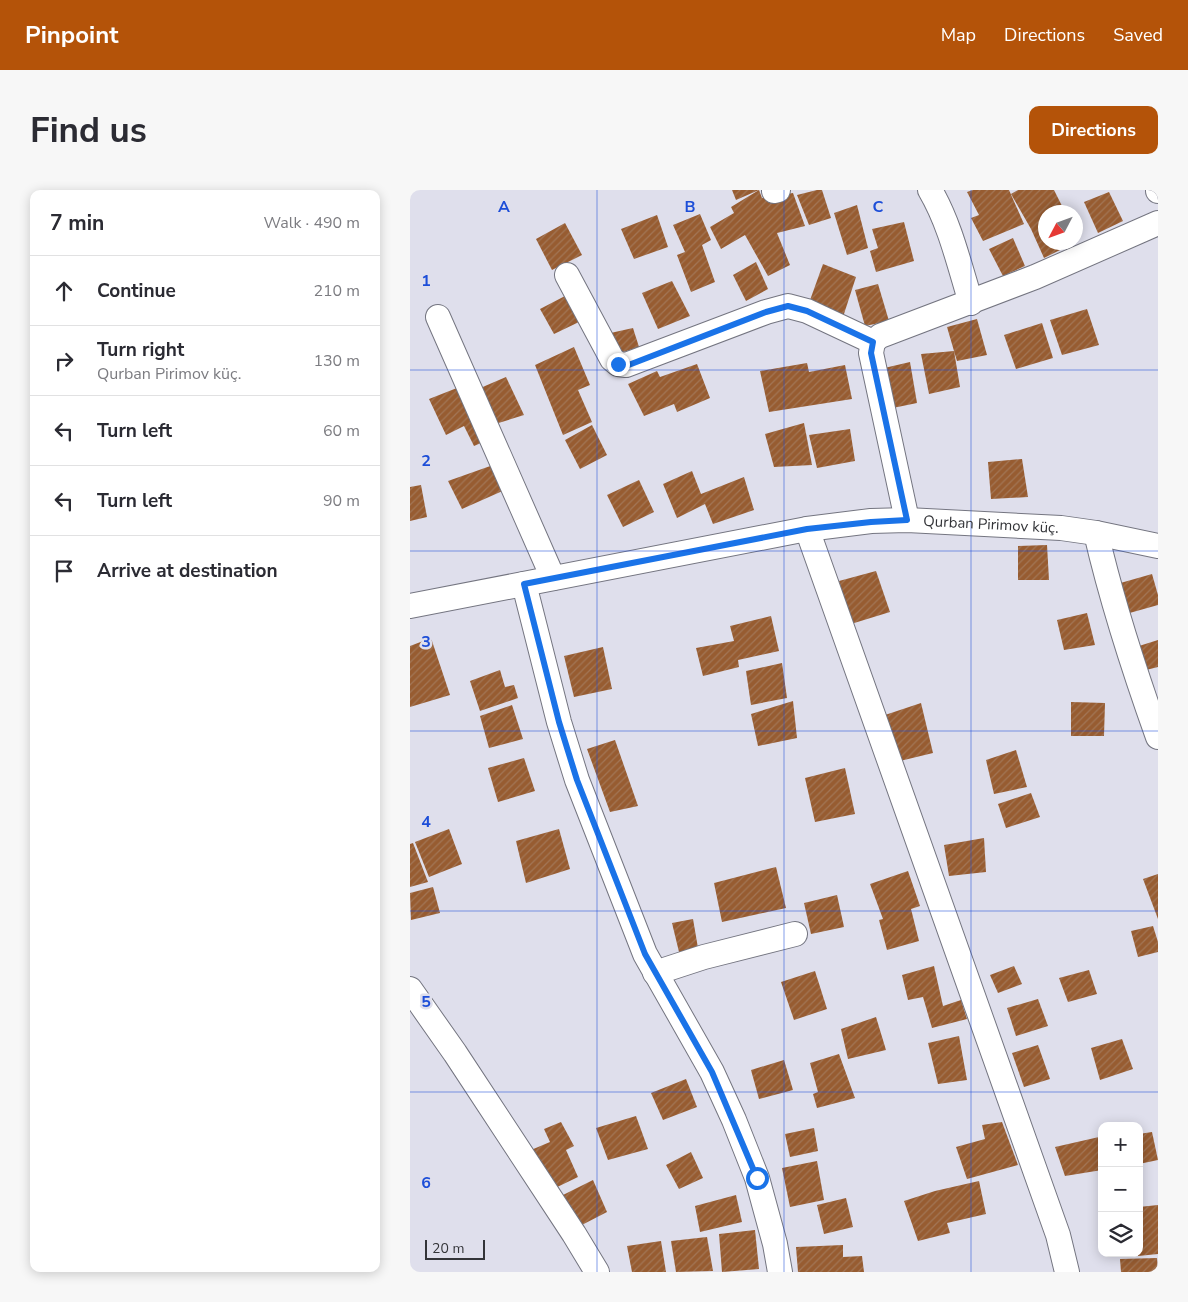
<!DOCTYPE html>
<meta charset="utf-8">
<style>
body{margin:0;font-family:"Nunito Sans",sans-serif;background:#f7f7f7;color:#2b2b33}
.controls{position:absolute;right:15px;bottom:15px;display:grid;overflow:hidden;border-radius:10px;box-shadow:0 2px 12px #0003}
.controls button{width:45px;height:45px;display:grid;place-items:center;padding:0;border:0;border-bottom:1px solid #e1e1e2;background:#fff;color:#2b2b33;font:25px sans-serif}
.compass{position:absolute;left:628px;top:15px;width:45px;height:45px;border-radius:50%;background:#fff;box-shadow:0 2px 12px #0003;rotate:229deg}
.scale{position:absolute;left:15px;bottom:12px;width:60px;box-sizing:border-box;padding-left:5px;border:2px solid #333438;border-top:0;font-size:14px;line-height:18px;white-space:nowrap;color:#333438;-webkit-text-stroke:4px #dfdfec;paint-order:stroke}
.stop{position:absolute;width:15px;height:15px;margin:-11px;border:4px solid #1a73e8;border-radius:50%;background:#fff}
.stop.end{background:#1a73e8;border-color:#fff;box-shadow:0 1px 5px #0008}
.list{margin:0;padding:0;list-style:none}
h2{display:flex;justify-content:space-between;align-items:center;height:65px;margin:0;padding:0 20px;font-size:21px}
h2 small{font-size:16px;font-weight:400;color:#7c7c81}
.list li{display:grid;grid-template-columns:32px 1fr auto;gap:15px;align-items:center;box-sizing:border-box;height:70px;padding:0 20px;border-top:1px solid #e1e1e2}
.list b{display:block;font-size:19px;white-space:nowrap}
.list p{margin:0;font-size:16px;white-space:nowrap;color:#7c7c81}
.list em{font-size:16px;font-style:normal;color:#7c7c81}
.icon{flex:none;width:28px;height:28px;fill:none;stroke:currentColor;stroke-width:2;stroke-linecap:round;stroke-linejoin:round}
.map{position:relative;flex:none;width:748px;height:1082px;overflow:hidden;border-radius:10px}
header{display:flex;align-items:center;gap:30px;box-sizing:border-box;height:70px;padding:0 25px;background:#b45309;color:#fff}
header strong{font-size:24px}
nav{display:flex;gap:28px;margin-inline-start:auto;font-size:18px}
.intro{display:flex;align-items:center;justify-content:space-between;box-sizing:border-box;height:120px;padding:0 30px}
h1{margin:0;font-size:35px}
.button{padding:12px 22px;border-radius:10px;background:#b45309;color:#fff;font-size:18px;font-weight:700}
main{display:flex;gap:30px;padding:0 30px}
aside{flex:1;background:#fff;border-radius:10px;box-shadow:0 2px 12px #0003}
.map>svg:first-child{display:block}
</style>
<header>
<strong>Pinpoint</strong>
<nav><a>Map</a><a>Directions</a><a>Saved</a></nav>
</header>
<div class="intro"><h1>Find us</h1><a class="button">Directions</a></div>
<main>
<aside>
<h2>7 min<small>Walk · 490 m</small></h2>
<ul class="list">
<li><svg class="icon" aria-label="ahead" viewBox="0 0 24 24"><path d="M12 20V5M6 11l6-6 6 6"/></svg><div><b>Continue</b></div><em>210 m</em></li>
<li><svg class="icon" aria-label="right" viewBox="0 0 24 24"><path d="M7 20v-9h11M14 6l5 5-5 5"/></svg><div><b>Turn right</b><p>Qurban Pirimov küç.</p></div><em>130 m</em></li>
<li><svg class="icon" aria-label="left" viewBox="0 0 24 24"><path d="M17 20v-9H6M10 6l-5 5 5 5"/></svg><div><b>Turn left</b></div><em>60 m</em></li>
<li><svg class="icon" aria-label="left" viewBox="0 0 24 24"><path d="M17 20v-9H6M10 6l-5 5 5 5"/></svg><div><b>Turn left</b></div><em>90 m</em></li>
<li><svg class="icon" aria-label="arrive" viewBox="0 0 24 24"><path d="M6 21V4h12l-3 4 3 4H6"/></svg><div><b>Arrive at destination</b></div></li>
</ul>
</aside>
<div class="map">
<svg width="748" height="1082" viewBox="0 0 748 1082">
<defs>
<pattern id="building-hatch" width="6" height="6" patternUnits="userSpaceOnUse" patternTransform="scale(1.25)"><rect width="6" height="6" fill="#975c31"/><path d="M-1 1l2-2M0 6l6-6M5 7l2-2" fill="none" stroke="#a27656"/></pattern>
</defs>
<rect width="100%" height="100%" fill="#dfdfec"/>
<g fill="url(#building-hatch)">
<polygon points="322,0 349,0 326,10"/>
<polygon points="349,0 352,8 383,3 395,36 367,43 380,75 358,86 335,45 311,59 300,37 324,23 321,17"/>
<polygon points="407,0 412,0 421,28 399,35 387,5"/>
<polygon points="563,0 599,0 614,34 573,51 561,28 569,25 557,2"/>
<polygon points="608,0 644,0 655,22 636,22 636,52 666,52 634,68 621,39 601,4"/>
<polygon points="699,2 713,31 688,43 674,12"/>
<polygon points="447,15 458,58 437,65 424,23"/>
<polygon points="290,24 301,50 292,55 305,92 281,102 267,65 275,62 263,35"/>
<polygon points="247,25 258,57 224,69 211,39"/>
<polygon points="494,32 504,71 466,82 460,61 468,58 462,39"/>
<polygon points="155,33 172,65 142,80 126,49"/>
<polygon points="603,48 615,76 593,86 579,59"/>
<polygon points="346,72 358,99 336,111 323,85"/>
<polygon points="413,74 446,87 433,127 399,113"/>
<polygon points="262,91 280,126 248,139 232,103"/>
<polygon points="468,94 479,131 455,136 445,100"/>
<polygon points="155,106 169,132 144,144 130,119"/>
<polygon points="677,119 689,155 652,165 640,130"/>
<polygon points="567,129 577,165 547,171 544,161 550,197 519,204 511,164 544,161 537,137"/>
<polygon points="632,133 643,168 606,179 594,145"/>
<polygon points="223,138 229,157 204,165 196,144"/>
<polygon points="164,157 180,195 168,200 182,232 153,245 125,175"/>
<polygon points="500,172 507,213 478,219 470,179"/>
<polygon points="397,173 399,182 435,175 442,209 359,222 350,181"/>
<polygon points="287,174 300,208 267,222 264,214 234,226 218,194 247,181 250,187"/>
<polygon points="96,187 114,225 82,235 68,199"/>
<polygon points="52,196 78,250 64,256 54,236 36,245 19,209"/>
<polygon points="394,233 402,275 364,277 355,244"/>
<polygon points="182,235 197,265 170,279 155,250"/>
<polygon points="440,239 445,271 407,278 399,245"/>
<polygon points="612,269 618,307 581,309 578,272"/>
<polygon points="86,274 97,299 52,319 38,291"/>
<polygon points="282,281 291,304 334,287 344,320 303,334 295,314 267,328 253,294"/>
<polygon points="229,290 244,322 213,337 197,305"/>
<polygon points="11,295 17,327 0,331 0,297"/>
<polygon points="637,355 639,390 608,390 608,356"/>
<polygon points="466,381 480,422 441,434 429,391"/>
<polygon points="742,384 748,405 748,415 716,424 707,394"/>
<polygon points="677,423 685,455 654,460 647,430"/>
<polygon points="361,426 369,461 328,470 329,477 293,486 286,458 324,451 320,436"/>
<polygon points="21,448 40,505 0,517 0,456"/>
<polygon points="748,450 748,477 736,480 729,456"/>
<polygon points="193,457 202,499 164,507 154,466"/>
<polygon points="372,473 377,508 341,515 336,481"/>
<polygon points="90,480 95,497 104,495 108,508 70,521 60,491"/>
<polygon points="383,511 387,548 348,556 341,524"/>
<polygon points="661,512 695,513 694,546 661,546"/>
<polygon points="511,513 523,563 490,571 475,525"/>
<polygon points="102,515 113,549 79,558 70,526"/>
<polygon points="205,550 228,616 200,622 177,559"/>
<polygon points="606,560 617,597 584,604 576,570"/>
<polygon points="114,568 125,601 88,612 78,578"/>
<polygon points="435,578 445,624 405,632 395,588"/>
<polygon points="621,603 630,627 596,638 588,614"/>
<polygon points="39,639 52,674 19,687 5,652"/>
<polygon points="149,639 160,679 116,693 106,651"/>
<polygon points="574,648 576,682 539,686 534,655"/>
<polygon points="3,653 18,692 0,697 0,654"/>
<polygon points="366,677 376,718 312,732 304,693"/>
<polygon points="498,681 510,716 501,719 509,751 477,760 469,730 473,729 460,694"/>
<polygon points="748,684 748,729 733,689"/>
<polygon points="23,697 30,723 1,730 0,703"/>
<polygon points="427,705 434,737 401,744 394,713"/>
<polygon points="283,729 288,758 269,762 262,733"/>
<polygon points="743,736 748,752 748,762 728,767 721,741"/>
<polygon points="524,776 533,816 551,810 557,829 522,838 513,807 498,810 492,785"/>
<polygon points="604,776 612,794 588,803 580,785"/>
<polygon points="679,780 687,804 658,812 649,788"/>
<polygon points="405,781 417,819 384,830 371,792"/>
<polygon points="628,809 638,836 606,846 597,818"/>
<polygon points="466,827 476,860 438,869 431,839"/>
<polygon points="549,846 557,890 528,894 518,853"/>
<polygon points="712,849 723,879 690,890 681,858"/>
<polygon points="628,855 640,889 614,897 602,863"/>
<polygon points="429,864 445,908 407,918 403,904 408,902 400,873"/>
<polygon points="374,870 383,900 349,909 341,880"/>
<polygon points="276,889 287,917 253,930 241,903"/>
<polygon points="226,926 238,959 198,970 186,938"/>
<polygon points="151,932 164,956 156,960 168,987 141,1000 121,960 140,952 134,939"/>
<polygon points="592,932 608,975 557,989 546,957 575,949 572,935"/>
<polygon points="404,938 408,961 380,967 375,944"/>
<polygon points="742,942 748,970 729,974 729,944"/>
<polygon points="689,947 692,958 692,980 655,986 645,957"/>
<polygon points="281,962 293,988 269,999 256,975"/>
<polygon points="407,971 414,1010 380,1017 372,978"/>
<polygon points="183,990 197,1022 166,1038 151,1006"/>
<polygon points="569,991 576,1024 537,1033 540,1043 508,1051 494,1011 525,1001"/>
<polygon points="326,1005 332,1032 290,1042 285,1016"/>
<polygon points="436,1008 443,1037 414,1044 407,1015"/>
<polygon points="748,1015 748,1064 728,1066 729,1017"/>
<polygon points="345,1040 349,1079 312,1082 309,1044"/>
<polygon points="297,1047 303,1081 266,1082 261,1051"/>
<polygon points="251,1051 256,1082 222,1082 217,1056"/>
<polygon points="433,1055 433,1067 452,1066 454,1082 388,1082 386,1057"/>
<polygon points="747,1068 748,1082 711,1082 710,1069"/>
</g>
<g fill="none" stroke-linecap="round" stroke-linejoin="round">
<defs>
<g id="minor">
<path d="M 520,0 C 540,34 549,74 561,113"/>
<polyline points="748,0 748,1"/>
<polyline points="364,1 368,0"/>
<polyline points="157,85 202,169 208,174 216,175 356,122 378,116 397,121 463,152"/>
<polyline points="28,127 143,388"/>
<polyline points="497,330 461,163 463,152 470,146 625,87 748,33"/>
<polyline points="397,339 648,1045 657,1082"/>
<path d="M 686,343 C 702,412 724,480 748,547"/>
<polyline points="114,394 149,532 167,590 235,764 302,882 324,930 347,988 365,1054 370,1082"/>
<path id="s1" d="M 0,416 L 397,339 L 461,331 L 497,330 L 651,338 L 686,343 L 748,356"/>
<polyline points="245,783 294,767 385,744"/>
<polyline points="0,799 45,863 164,1044 187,1082"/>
</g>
</defs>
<use href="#minor" stroke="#747580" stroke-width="26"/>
<use href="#minor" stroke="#fff" stroke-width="24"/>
</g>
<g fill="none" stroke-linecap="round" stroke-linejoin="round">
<polyline stroke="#1a73e8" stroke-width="6" points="208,174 216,176 356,122 378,116 397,121 463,152 461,163 497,330 461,332 397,339 114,394 149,532 167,590 235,764 302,882 347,988"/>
</g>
<path fill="none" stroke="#1d4ed8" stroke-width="1" stroke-opacity="0.55" d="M 187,0 L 187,1082M 374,0 L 374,1082M 561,0 L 561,1082M 0,180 L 748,180M 0,361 L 748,361M 0,541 L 748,541M 0,721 L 748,721M 0,902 L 748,902"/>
<g text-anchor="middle" stroke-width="5" stroke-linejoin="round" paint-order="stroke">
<g font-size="15" fill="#333438" stroke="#dfdfec">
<text dy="5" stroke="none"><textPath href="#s1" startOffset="589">Qurban Pirimov küç.</textPath></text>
</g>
</g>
<g font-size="16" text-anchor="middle" font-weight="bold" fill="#1d4ed8" stroke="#dfdfec" stroke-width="5" stroke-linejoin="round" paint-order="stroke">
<text x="94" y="22">A</text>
<text x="280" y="22">B</text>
<text x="468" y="22">C</text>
<text x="16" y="96">1</text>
<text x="16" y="276">2</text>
<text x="16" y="457">3</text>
<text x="16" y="637">4</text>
<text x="16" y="817">5</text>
<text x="16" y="998">6</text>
</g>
</svg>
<div class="controls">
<button>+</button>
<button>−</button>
<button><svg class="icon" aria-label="layers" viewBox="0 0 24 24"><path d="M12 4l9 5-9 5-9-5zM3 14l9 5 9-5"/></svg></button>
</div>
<svg class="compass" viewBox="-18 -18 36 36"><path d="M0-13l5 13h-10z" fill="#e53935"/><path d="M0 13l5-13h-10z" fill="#7c7c81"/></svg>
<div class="scale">20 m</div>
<div class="stop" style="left:347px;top:988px"></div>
<div class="stop end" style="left:208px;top:174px"></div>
</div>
</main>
